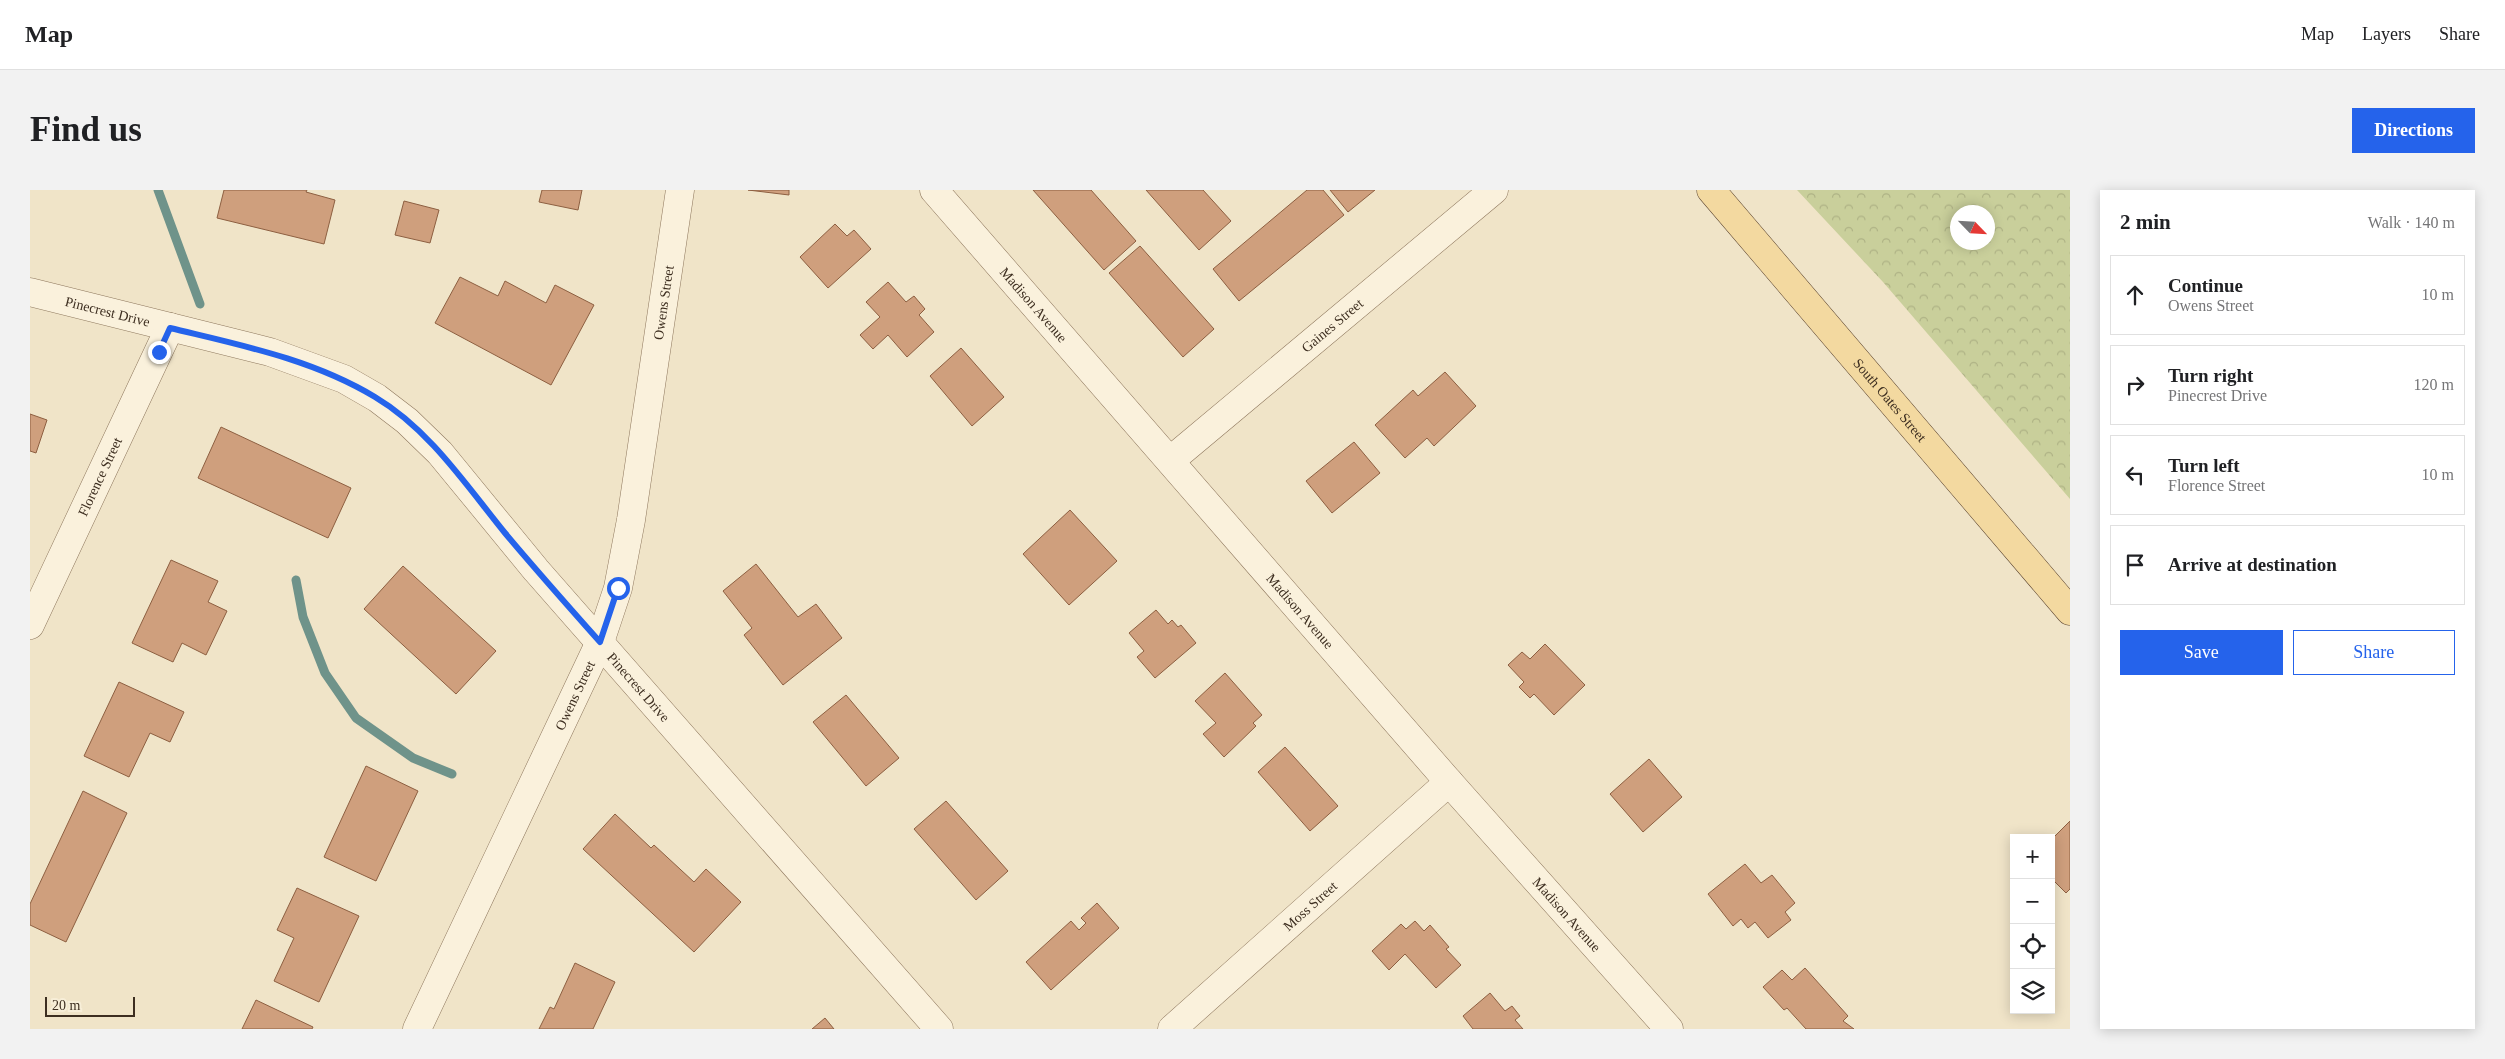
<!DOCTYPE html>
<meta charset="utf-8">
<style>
body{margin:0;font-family:"Times New Roman",serif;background:#f2f2f2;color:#202124}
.controls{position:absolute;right:15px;bottom:15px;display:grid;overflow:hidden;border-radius:0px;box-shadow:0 2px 12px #0003}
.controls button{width:45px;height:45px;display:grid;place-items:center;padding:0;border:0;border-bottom:1px solid #e0e0e0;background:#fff;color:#202124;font:25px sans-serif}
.compass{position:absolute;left:1920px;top:15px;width:45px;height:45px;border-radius:50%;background:#fff;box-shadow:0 2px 12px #0003;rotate:115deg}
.scale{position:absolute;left:15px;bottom:12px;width:90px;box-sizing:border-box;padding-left:5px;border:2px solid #3d2e20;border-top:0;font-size:14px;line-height:18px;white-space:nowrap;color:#3d2e20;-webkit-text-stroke:4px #f7eed8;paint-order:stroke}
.stop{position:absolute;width:15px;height:15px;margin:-11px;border:4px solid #2563eb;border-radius:50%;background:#fff}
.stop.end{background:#2563eb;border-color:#fff;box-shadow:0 1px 5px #0008}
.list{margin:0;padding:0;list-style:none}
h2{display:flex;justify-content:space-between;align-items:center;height:65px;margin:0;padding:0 20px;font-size:21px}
h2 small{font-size:16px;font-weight:400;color:#757577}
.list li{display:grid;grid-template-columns:32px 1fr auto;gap:15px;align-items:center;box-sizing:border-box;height:80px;margin:0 10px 10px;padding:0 10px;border:1px solid #e0e0e0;border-radius:0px}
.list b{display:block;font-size:19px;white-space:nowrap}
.list p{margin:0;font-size:16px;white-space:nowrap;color:#757577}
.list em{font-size:16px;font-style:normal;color:#757577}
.actions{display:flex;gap:10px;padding:15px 20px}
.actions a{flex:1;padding:11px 0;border:1px solid #2563eb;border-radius:0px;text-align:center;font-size:18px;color:#2563eb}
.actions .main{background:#2563eb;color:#fff}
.icon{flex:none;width:28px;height:28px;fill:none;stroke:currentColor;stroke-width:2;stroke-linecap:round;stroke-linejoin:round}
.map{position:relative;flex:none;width:2040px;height:839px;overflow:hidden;border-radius:0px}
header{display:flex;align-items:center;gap:30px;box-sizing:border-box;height:70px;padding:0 25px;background:#fff;border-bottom:1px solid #e0e0e0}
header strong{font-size:24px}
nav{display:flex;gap:28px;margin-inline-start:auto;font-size:18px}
.intro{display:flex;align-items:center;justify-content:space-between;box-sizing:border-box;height:120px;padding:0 30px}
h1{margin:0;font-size:35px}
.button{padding:12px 22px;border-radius:0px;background:#2563eb;color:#fff;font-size:18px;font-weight:700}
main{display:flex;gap:30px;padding:0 30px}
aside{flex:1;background:#fff;border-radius:0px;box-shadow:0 2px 12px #0003}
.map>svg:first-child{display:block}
</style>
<header>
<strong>Map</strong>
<nav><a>Map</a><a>Layers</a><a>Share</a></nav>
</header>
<div class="intro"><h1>Find us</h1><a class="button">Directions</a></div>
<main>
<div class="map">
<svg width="2040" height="839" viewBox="0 0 2040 839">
<defs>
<pattern id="forest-crowns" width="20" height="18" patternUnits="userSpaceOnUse" patternTransform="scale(1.25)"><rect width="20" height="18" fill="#c9cf9b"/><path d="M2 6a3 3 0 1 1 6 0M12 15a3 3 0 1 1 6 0" fill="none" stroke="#aeb285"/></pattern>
</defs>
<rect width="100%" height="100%" fill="#f0e4c8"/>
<path fill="url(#forest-crowns)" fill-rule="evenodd" d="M 1767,0 L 2040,0 L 2040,309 L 1853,92 ZM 1928,22 L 1958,22 L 1958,52 L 1928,52 Z"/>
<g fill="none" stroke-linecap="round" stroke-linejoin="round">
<g stroke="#6f938a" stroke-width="9">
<polyline points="128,0 170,114"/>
<polyline points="266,390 273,427 295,483 326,528 383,568 422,584"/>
</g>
</g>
<g fill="#cf9f7d" stroke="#8d5f41">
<polygon points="194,0 277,0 276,2 305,10 294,54 187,28"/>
<polygon points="512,0 552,0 548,20 509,12"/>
<polygon points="718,0 759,0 759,5"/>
<polygon points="1003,0 1061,0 1106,51 1074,80"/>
<polygon points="1116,0 1173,0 1201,31 1169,60"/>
<polygon points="1277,0 1293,0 1314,25 1209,111 1183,79"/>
<polygon points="1300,0 1345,0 1318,22"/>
<polygon points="374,11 409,20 400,53 365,45"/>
<polygon points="805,34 817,46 824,40 841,59 798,98 770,67"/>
<polygon points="1110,56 1184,139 1153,167 1079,83"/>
<polygon points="430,87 468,106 475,91 516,113 525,95 564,115 521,195 405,133"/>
<polygon points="858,92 876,112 884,106 895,119 889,125 904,142 877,167 858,145 843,159 830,145 850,127 836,112"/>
<polygon points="931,158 974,207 942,236 900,186"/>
<polygon points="1415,182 1446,216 1404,256 1397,248 1375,268 1345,235 1383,200 1388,206"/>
<polygon points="0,224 17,230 6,263 0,261"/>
<polygon points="191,237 321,298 298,348 168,288"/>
<polygon points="1324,252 1350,283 1302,323 1276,291"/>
<polygon points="1040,320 1087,371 1039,415 993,364"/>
<polygon points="141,370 188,391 178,412 197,421 176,465 152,453 143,472 102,453"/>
<polygon points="726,374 768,427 786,414 812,448 753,495 714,445 722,438 693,401"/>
<polygon points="373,376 466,461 426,504 334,419"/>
<polygon points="1126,420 1138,434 1142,430 1148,437 1151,435 1166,453 1125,488 1107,467 1114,461 1099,443"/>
<polygon points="1515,454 1555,495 1524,525 1504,504 1500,508 1489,497 1494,492 1478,475 1492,462 1500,469"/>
<polygon points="1195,483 1232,525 1223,533 1226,536 1194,567 1173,544 1186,533 1165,511"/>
<polygon points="89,492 154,522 140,552 120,543 99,587 54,566"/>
<polygon points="816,505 869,568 836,596 783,532"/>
<polygon points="1255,557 1308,616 1280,641 1228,582"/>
<polygon points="1619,569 1652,607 1613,642 1580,604"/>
<polygon points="336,576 388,601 346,691 294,667"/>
<polygon points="53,601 97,623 36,752 0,735 0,714"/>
<polygon points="916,611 978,681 946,710 884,639"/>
<polygon points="585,624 621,658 624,655 664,692 676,679 711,712 664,762 553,659"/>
<polygon points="2040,631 2040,699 2036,703 2021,688 2021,650"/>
<polygon points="1715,674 1731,693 1742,685 1765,713 1755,722 1761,730 1738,748 1725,732 1718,738 1711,729 1703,736 1678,704"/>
<polygon points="267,698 329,726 289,812 244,791 264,748 247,740"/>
<polygon points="1067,713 1089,738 1021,800 996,772 1041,731 1049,740 1056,733 1051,728"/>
<polygon points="1385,731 1394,741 1400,735 1419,757 1416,759 1431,775 1406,798 1375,764 1359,780 1342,761 1371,734 1376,739"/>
<polygon points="545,773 585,792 563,839 509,839 520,817 524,819"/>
<polygon points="1775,778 1818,826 1813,831 1824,839 1776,839 1757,818 1754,820 1733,797 1752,780 1762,790"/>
<polygon points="1460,803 1475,821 1482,816 1490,826 1485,830 1493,839 1443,839 1433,826"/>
<polygon points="226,810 283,837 282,839 212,839"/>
<polygon points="795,828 804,839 782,839"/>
</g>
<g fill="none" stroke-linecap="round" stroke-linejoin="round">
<defs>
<g id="minor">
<path id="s1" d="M 904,0 L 1419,592 L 1639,839"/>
<path id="s2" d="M 0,102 L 240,162 L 314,189 L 347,208 L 377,231 L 410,263 L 506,380 L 909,839"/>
<path id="s3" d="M 1141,270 L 1464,0"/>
<path id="s4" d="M 0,435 L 140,137"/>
<path id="s5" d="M 387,839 L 570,452 L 588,398 L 601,330 L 650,0"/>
<path id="s6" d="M 1142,839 L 1419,592"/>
</g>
<g id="major">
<path id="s7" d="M 1681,0 L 2040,421"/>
</g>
</defs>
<use href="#minor" stroke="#8d765c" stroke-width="29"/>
<use href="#major" stroke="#5b4430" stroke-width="29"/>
<use href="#minor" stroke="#faf1dc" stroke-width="28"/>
<use href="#major" stroke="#f3d9a0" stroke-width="28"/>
</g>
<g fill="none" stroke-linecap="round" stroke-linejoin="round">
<path stroke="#2563eb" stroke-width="6" d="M 129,162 L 140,138 C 210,155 282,169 345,207 C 399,239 436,295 475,343 C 506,380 538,416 570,452 L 588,398"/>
</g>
<g text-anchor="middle" stroke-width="4.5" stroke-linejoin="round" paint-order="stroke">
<g font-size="14" fill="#3d2e20" stroke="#f7eed8">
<text dy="5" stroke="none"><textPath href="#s5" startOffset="774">Owens Street</textPath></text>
<text dy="5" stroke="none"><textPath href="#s1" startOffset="152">Madison Avenue</textPath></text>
<text dy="5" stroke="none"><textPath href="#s2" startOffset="80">Pinecrest Drive</textPath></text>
<text dy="5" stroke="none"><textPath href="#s3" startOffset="210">Gaines Street</textPath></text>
<text dy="5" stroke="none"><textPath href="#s7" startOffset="276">South Oates Street</textPath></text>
<text dy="5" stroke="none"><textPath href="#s4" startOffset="164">Florence Street</textPath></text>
<text dy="5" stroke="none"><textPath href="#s1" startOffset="558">Madison Avenue</textPath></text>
<text dy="5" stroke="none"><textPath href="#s2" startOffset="755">Pinecrest Drive</textPath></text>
<text dy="5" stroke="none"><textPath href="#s5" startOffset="369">Owens Street</textPath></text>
<text dy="5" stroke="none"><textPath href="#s6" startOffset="185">Moss Street</textPath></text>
<text dy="5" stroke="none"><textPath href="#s1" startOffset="962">Madison Avenue</textPath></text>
</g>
</g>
</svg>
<div class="controls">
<button>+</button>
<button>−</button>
<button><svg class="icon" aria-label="locate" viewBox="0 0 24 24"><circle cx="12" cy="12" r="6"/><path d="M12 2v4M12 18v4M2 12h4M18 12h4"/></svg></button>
<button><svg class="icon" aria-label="layers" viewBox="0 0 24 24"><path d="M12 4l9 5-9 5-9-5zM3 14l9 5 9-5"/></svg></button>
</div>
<svg class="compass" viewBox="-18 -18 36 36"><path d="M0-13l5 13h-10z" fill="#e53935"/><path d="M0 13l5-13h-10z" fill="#757577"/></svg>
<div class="scale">20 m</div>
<div class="stop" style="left:588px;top:398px"></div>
<div class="stop end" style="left:129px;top:162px"></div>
</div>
<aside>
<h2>2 min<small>Walk · 140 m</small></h2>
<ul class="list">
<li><svg class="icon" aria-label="ahead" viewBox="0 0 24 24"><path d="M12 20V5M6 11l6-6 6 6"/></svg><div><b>Continue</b><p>Owens Street</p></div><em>10 m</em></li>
<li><svg class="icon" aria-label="right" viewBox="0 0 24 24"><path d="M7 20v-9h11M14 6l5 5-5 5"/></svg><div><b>Turn right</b><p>Pinecrest Drive</p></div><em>120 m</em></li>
<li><svg class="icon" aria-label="left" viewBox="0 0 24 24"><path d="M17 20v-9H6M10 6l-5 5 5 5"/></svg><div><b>Turn left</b><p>Florence Street</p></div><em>10 m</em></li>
<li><svg class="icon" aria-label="arrive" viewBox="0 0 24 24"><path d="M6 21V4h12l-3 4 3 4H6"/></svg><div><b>Arrive at destination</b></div></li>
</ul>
<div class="actions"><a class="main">Save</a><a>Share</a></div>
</aside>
</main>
